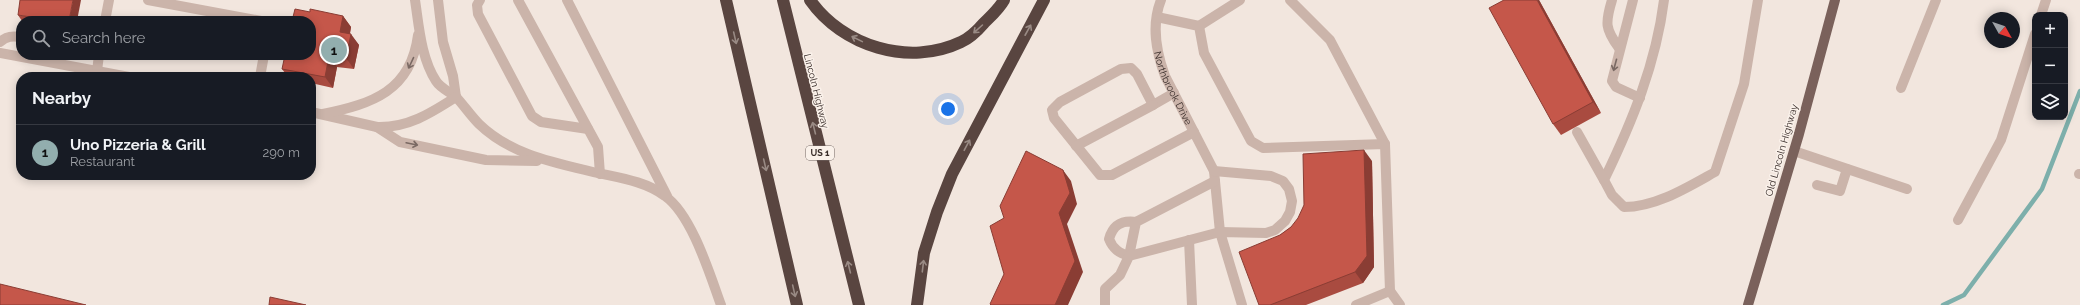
<!DOCTYPE html>
<meta charset="utf-8">
<style>
body{margin:0;font-family:Raleway,sans-serif;background:#242831;color:#f1f3f6}
.controls{position:absolute;right:12px;top:12px;display:grid;overflow:hidden;border-radius:8px;box-shadow:0 2px 10px #0003}
.controls button{width:36px;height:36px;display:grid;place-items:center;padding:0;border:0;border-bottom:1px solid #363941;background:#171b24;color:#f1f3f6;font:20px sans-serif}
.compass{position:absolute;left:1984px;top:12px;width:36px;height:36px;border-radius:50%;background:#171b24;box-shadow:0 2px 10px #0003;rotate:130deg}
.you{position:absolute;left:948px;top:109px;width:14px;height:14px;margin:-10px;border:3px solid #fff;border-radius:50%;background:#1a73e8;box-shadow:0 0 0 6px #1a73e833}
.badge{display:grid;place-items:center;width:26px;height:26px;border-radius:50%;background:#92aeae;color:#111;font-size:13px;font-weight:700}
.pin{position:absolute;translate:-50% -50%;border:2px solid #fff;box-shadow:0 1px 4px #0006}
.list{margin:0;padding:0;list-style:none}
h2{display:flex;justify-content:space-between;align-items:center;height:52px;margin:0;padding:0 16px;font-size:17px}
h2 small{font-size:13px;font-weight:400;color:#9ea1a6}
.list li{display:grid;grid-template-columns:26px 1fr auto;gap:12px;align-items:center;box-sizing:border-box;height:56px;padding:0 16px;border-top:1px solid #363941}
.list b{display:block;font-size:15px;white-space:nowrap}
.list p{margin:0;font-size:13px;white-space:nowrap;color:#9ea1a6}
.list em{font-size:13px;font-style:normal;color:#9ea1a6}
.icon{flex:none;width:22px;height:22px;fill:none;stroke:currentColor;stroke-width:2;stroke-linecap:round;stroke-linejoin:round}
.map{position:relative;flex:none;width:2080px;height:305px;overflow:hidden}
.search{position:absolute;background:#171b24;box-shadow:0 2px 10px #0003;left:16px;top:16px;width:300px;height:44px;display:flex;align-items:center;gap:10px;box-sizing:border-box;padding:0 14px;border-radius:16px;color:#9ea1a6;font-size:15px}
.panel{position:absolute;background:#171b24;box-shadow:0 2px 10px #0003;left:16px;top:72px;width:300px;height:108px;border-radius:16px}
.map>svg:first-child{display:block}
</style>
<div class="map">
<svg width="2080" height="305" viewBox="0 0 2080 305">
<rect width="100%" height="100%" fill="#f2e6de"/>
<g fill="none" stroke-linecap="round" stroke-linejoin="round">
<polyline stroke="#7dafab" stroke-width="4.5" points="1943,305 1964,295 2042,189 2080,91"/>
<g stroke="#cbb4aa" stroke-width="10">
<polyline points="148,0 261,21"/>
<path d="M 415,0 C 419,26 421,58 436,81 C 441,89 451,92 457,98 C 465,107 471,116 479,124 C 508,152 546,161 585,170 C 611,177 643,179 665,196 C 692,215 710,275 721,305"/>
<polyline points="438,0 443,42 453,76 456,97"/>
<polyline points="480,0 477,5 478,14 532,116 541,122 588,129"/>
<polyline points="518,0 598,147 600,174"/>
<polyline points="567,0 667,196"/>
<path id="s1" d="M 1161,0 C 1151,25 1156,51 1165,76 L 1214,171 L 1220,232 L 1242,305"/>
<polyline points="1290,0 1330,40 1385,144"/>
<path d="M 1612,0 C 1605,23 1605,29 1619,48"/>
<polyline points="1633,0 1612,81 1616,87 1640,98"/>
<path d="M 1664,0 C 1656,64 1632,122 1604,180 L 1612,195 L 1624,207 C 1656,207 1688,187 1715,172 L 1744,84 L 1758,0"/>
<polyline points="2041,15 2046,0"/>
<polyline points="1157,17 1199,26 1204,53 1251,141 1263,148 1385,144 1390,291 1400,305"/>
<polyline points="105,21 109,0"/>
<polyline points="1199,26 1240,0"/>
<path d="M 0,42 C 7,36 12,36 21,37"/>
<polyline points="0,53 129,77"/>
<polyline points="97,71 99,55"/>
<polyline points="260,77 264,55"/>
<polyline points="1901,88 1936,0"/>
<polyline points="1174,93 1153,105 1137,74 1131,68 1121,69 1060,102 1052,110 1054,118 1100,175 1112,175 1194,132"/>
<path d="M 311,112 L 377,127 C 408,128 431,113 456,97"/>
<path d="M 323,114 C 372,104 411,91 418,35"/>
<polyline points="377,127 400,142 486,160 537,161"/>
<polyline points="1577,132 1604,180"/>
<polyline points="1076,146 1153,105"/>
<polyline points="1794,151 1907,189"/>
<polyline points="2079,174 2080,174"/>
<polyline points="1817,185 1840,191 1847,169"/>
<polyline points="1958,220 2001,140 2035,34"/>
<path d="M 1136,222 L 1129,256 C 1119,253 1113,249 1109,239 C 1113,225 1121,220 1136,222 L 1215,181"/>
<polyline points="1189,240 1192,305"/>
<polyline points="1105,305 1105,289 1120,275 1129,256 1220,232 1266,233 1275,230 1285,221 1290,212 1292,201 1289,189 1283,181 1271,176 1214,171"/>
<polyline points="1356,305 1390,291"/>
</g>
<polyline stroke="#7a615b" stroke-width="10" points="1748,305 1799,134 1835,0"/>
<g stroke="#594540" stroke-width="12">
<polyline points="726,0 797,305"/>
<polyline points="783,0 859,305"/>
<path d="M 810,0 C 842,46 909,67 961,42 C 970,38 978,30 984,23 C 991,16 999,9 1004,0"/>
<polyline points="917,305 924,253 937,212 952,174 1044,0"/>
</g>
</g>
<g fill="#a94b40">
<polygon points="1539,0 1601,113 1561,135 1553,124"/>
<polygon points="310,12 343,16 351,27 350,34 359,45 354,69 337,67 333,88 311,83 311,77 288,77 282,69"/>
<polygon points="18,15 77,21 22,21"/>
<polygon points="1372,161 1374,267 1363,283 1306,305 1259,305 1280,235 1291,227"/>
</g>
<g fill="#8a3d34">
<polygon points="73,0 81,0 77,21 69,21"/>
<polygon points="1537,0 1539,0 1601,113 1593,102"/>
<polygon points="343,16 351,27 348,43 340,32"/>
<polygon points="351,34 359,45 354,69 346,58"/>
<polygon points="329,56 337,67 333,88 325,77"/>
<polygon points="1364,150 1372,161 1374,267 1363,283 1355,272"/>
<polygon points="1063,170 1071,181 1077,204 1067,224 1083,272 1068,305 1055,305 1059,213"/>
</g>
<g fill="#c5574a" stroke="#8a3d34">
<polygon points="20,0 73,0 69,21 50,21 50,20 18,15"/>
<polygon points="1504,0 1537,0 1593,102 1553,124 1489,8"/>
<polygon points="295,9 310,12 310,9 343,16 340,32 351,34 346,58 329,56 325,77 282,69 285,55 311,55 311,21 292,21"/>
<polygon points="1364,150 1367,256 1355,272 1270,305 1259,305 1239,252 1280,235 1291,227 1298,218 1304,205 1303,154"/>
<polygon points="1026,151 1063,170 1070,193 1059,213 1075,261 1055,305 991,305 990,304 1004,274 990,226 1004,218 1000,206"/>
<polygon points="0,284 86,305 0,305"/>
<polygon points="270,297 306,305 269,305"/>
</g>
<defs><path id="oneway-shaft" d="M-6 0H5M1.5-3L5.5 0L1.5 3" fill="none" stroke-width="1.6" stroke-linecap="round" stroke-linejoin="round"/></defs>
<g stroke="#998a84">
<use href="#oneway-shaft" transform="translate(978 29) rotate(138)"/>
<use href="#oneway-shaft" transform="translate(1028 30) rotate(-61)"/>
<use href="#oneway-shaft" transform="translate(735 38) rotate(77)"/>
<use href="#oneway-shaft" transform="translate(857 39) rotate(-154)"/>
<use href="#oneway-shaft" transform="translate(814 128) rotate(-104)"/>
<use href="#oneway-shaft" transform="translate(967 145) rotate(-62)"/>
<use href="#oneway-shaft" transform="translate(765 165) rotate(77)"/>
<use href="#oneway-shaft" transform="translate(923 266) rotate(-83)"/>
<use href="#oneway-shaft" transform="translate(849 267) rotate(-104)"/>
<use href="#oneway-shaft" transform="translate(794 291) rotate(77)"/>
</g>
<g stroke="#7a6963">
<use href="#oneway-shaft" transform="translate(411 63) rotate(115)"/>
<use href="#oneway-shaft" transform="translate(1615 65) rotate(105)"/>
<use href="#oneway-shaft" transform="translate(412 144) rotate(12)"/>
</g>
<g text-anchor="middle" stroke-width="3" stroke-linejoin="round" paint-order="stroke">
<rect fill="#faf1ea" stroke="#726763" stroke-width="1" x="806" y="146" width="28" height="14" rx="3"/>
<g font-size="9" font-weight="bold" fill="#382c29">
<text x="820" y="156">US 1</text>
</g>
<g font-size="10" fill="#382c29" stroke="#faf1ea">
<text dy="4" stroke="none"><textPath href="#s1" startOffset="92">Northbrook Drive</textPath></text>
<text transform="translate(817 91) rotate(76)" y="4">Lincoln Highway</text>
<text transform="translate(1781 150) rotate(-74)" y="4">Old Lincoln Highway</text>
</g>
</g>
</svg>
<div class="controls">
<button>+</button>
<button>−</button>
<button><svg class="icon" aria-label="layers" viewBox="0 0 24 24"><path d="M12 4l9 5-9 5-9-5zM3 14l9 5 9-5"/></svg></button>
</div>
<svg class="compass" viewBox="-18 -18 36 36"><path d="M0-13l5 13h-10z" fill="#e53935"/><path d="M0 13l5-13h-10z" fill="#9ea1a6"/></svg>
<div class="you"></div>
<div class="pin badge" style="left:334px;top:50px">1</div>
<div class="search"><svg class="icon" aria-label="search" viewBox="0 0 24 24"><circle cx="10" cy="10" r="6"/><path d="M15 15l6 6"/></svg>Search here</div>
<section class="panel">
<h2>Nearby<small></small></h2>
<ul class="list">
<li><span class="badge">1</span><div><b>Uno Pizzeria &amp; Grill</b><p>Restaurant</p></div><em>290 m</em></li>
</ul>
</section>
</div>
